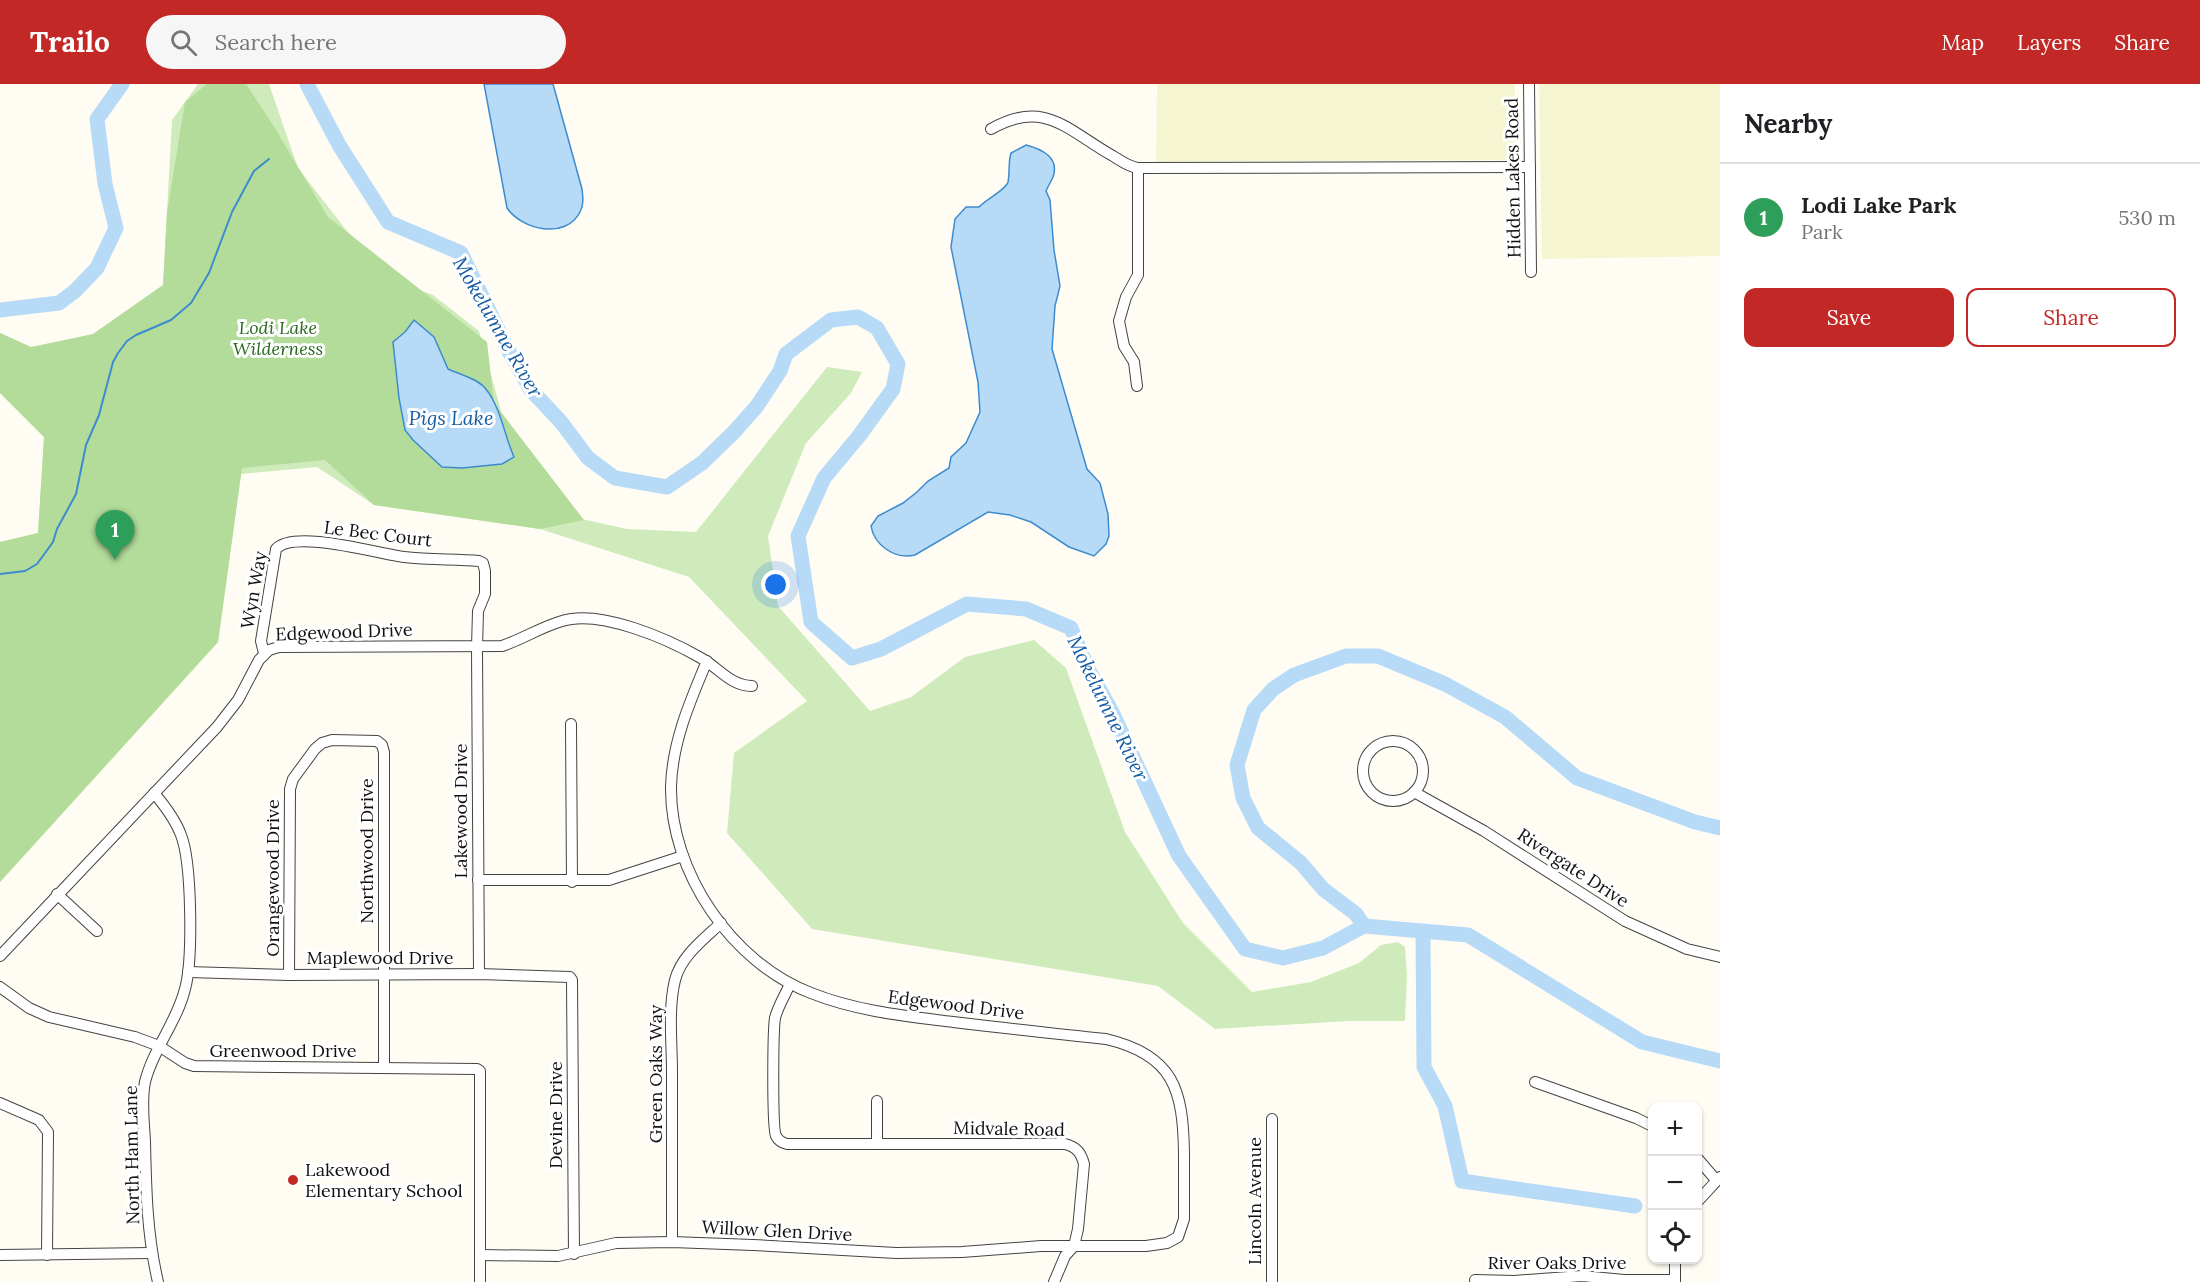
<!DOCTYPE html>
<meta charset="utf-8">
<style>
body{margin:0;font-family:Lora,serif;background:#f6f6f6;color:#202124}
.controls{position:absolute;right:18px;bottom:18px;display:grid;overflow:hidden;border-radius:12px;box-shadow:0 2px 4px #0004}
.controls button{width:54px;height:54px;display:grid;place-items:center;padding:0;border:0;border-bottom:2px solid #e0e0e0;background:#fff;color:#202124;font:30px sans-serif}
.you{position:absolute;left:776px;top:501px;width:21px;height:21px;margin:-15px;border:4px solid #fff;border-radius:50%;background:#1a73e8;box-shadow:0 0 0 9px #1a73e833}
.badge{display:grid;place-items:center;width:39px;height:39px;border-radius:50%;background:#c22825;color:#fff;font-size:20px;font-weight:700}
.pin{position:absolute;translate:-50% -50px;filter:drop-shadow(0 2px 3px #0008)}
.pin::after{content:'';position:absolute;top:32px;width:21px;height:18px;background:inherit;clip-path:polygon(0 0,100% 0,50% 100%)}
.list{margin:0;padding:0;list-style:none}
h2{display:flex;justify-content:space-between;align-items:center;height:78px;margin:0;padding:0 24px;font-size:26px}
h2 small{font-size:20px;font-weight:400;color:#757577}
.list li{display:grid;grid-template-columns:39px 1fr auto;gap:18px;align-items:center;box-sizing:border-box;height:108px;padding:0 24px;border-top:2px solid #e0e0e0}
.list b{display:block;font-size:22px;white-space:nowrap}
.list p{margin:0;font-size:20px;white-space:nowrap;color:#757577}
.list em{font-size:20px;font-style:normal;color:#757577}
.actions{display:flex;gap:12px;padding:18px 24px}
.actions a{flex:1;padding:14px 0;border:2px solid #c22825;border-radius:12px;text-align:center;font-size:21px;color:#c22825}
.actions .main{background:#c22825;color:#fff}
.icon{flex:none;width:33px;height:33px;fill:none;stroke:currentColor;stroke-width:2;stroke-linecap:round;stroke-linejoin:round}
.map{position:relative;flex:none;width:1720px;height:1198px;overflow:hidden}
header{display:flex;align-items:center;gap:36px;box-sizing:border-box;height:84px;padding:0 30px;background:#c22825;color:#fff}
header strong{font-size:28px}
nav{display:flex;gap:33px;margin-inline-start:auto;font-size:21px}
.search{width:420px;height:54px;background:#f6f6f6;display:flex;align-items:center;gap:15px;box-sizing:border-box;padding:0 21px;border-radius:33px;color:#757577;font-size:22px}
main{display:flex}
aside{flex:1;background:#fff}
.map>svg:first-child{display:block}
</style>
<header>
<strong>Trailo</strong>
<div class="search"><svg class="icon" aria-label="search" viewBox="0 0 24 24"><circle cx="10" cy="10" r="6"/><path d="M15 15l6 6"/></svg>Search here</div>
<nav><a>Map</a><a>Layers</a><a>Share</a></nav>
</header>
<main>
<div class="map">
<svg width="1720" height="1198" viewBox="0 0 1720 1198">
<rect width="100%" height="100%" fill="#fffdf3"/>
<g fill="#f6f5d2">
<polygon points="1157,0 1515,0 1515,66 1504,76 1156,78"/>
<polygon points="1539,0 1720,0 1720,172 1542,175"/>
</g>
<polygon fill="#d0ebbb" points="198,0 269,0 298,84 382,192 433,211 479,247 516,381 568,432 627,445 696,448 827,283 862,288 851,309 806,359 768,452 778,522 870,627 911,613 965,573 1034,556 1066,584 1125,748 1183,839 1252,908 1311,898 1359,879 1381,861 1398,858 1405,863 1407,892 1405,937 1349,937 1215,945 1158,902 812,845 727,749 734,669 807,617 689,493 540,445 374,421 317,383 241,390 218,558 0,798 0,458 38,449 44,353 0,309 0,249 31,263 72,265 163,201 172,36"/>
<polygon fill="#b3dc9a" points="207,0 246,0 273,41 328,133 487,258 494,319 584,436 540,445 374,421 325,376 242,384 218,558 0,798 0,458 38,449 44,353 0,309 0,249 31,263 93,250 163,201 167,129 185,18"/>
<g fill="#b7dbf7" stroke="#3d8bcf" stroke-width="1.5">
<path d="M 484,0 L 553,0 L 582,105 C 583,113 584,121 580,128 C 566,156 522,146 507,124 Z"/>
<path d="M 1026,61 C 1041,65 1060,73 1053,93 C 1051,98 1048,102 1046,107 L 1050,116 L 1054,166 L 1060,202 L 1055,222 L 1052,265 L 1087,385 L 1100,399 L 1108,430 L 1109,452 L 1106,460 L 1094,472 L 1069,463 L 1031,438 L 1010,431 L 988,428 L 915,471 C 895,476 874,461 871,442 L 878,432 L 903,419 L 917,408 L 928,397 L 949,384 L 951,373 L 966,359 L 980,328 L 978,298 L 951,163 L 955,135 L 966,123 L 979,123 C 986,115 1006,106 1008,98 C 1010,88 1008,79 1011,69 Z"/>
<path d="M 414,236 L 434,253 L 448,285 C 459,290 478,295 485,304 C 501,323 504,351 514,373 L 502,380 L 462,384 L 442,383 L 413,356 L 405,346 L 399,314 L 393,258 L 405,248 Z"/>
</g>
<g fill="none" stroke-linecap="round" stroke-linejoin="round">
<polyline stroke="#3d8bcf" stroke-width="2" points="0,490 25,487 37,480 53,458 57,445 76,410 86,361 99,331 113,278 118,269 127,257 136,251 171,236 191,219 209,189 232,128 254,87 269,75"/>
<g stroke="#b7dbf7" stroke-width="15">
<polyline points="307,0 339,61 388,138 461,169 507,264 531,306 561,338 588,374 615,394 667,403 702,379 734,348 757,322 780,287 786,270 831,236 858,233 877,244 898,280 893,305 859,352 824,394 798,452 811,538 852,574 881,565 967,520 1026,525 1071,544 1088,585 1112,628 1179,772 1245,865 1283,874 1323,864 1364,842 1356,830 1323,805 1301,779 1258,744 1243,714 1237,681 1254,626 1273,605 1294,591 1346,572 1378,572 1445,600 1505,633 1577,694 1695,738 1720,744"/>
<polyline points="0,226 59,219 75,207 97,184 116,144 105,100 97,35 122,0"/>
<polyline points="1364,842 1468,851 1642,958 1720,977"/>
<polyline points="1423,847 1424,983 1445,1022 1462,1097 1635,1122"/>
</g>
<defs>
<g id="minor">
<polyline points="1529,0 1531,188"/>
<path d="M 991,45 C 1045,14 1068,47 1113,72 C 1121,77 1129,83 1138,84 L 1530,83"/>
<polyline points="1137,302 1134,278 1124,262 1119,237 1126,213 1138,191 1138,84"/>
<path d="M 264,569 L 261,557 L 276,465 C 294,445 379,470 404,473 C 429,476 454,475 479,477 L 483,479 L 485,487 L 485,510 L 478,527 L 477,563 L 479,890"/>
<polyline points="571,640 572,798"/>
<circle cx="1393" cy="687" r="30"/>
<polyline points="1414,708 1484,747 1625,837 1687,865 1720,873"/>
<path d="M 154,709 C 165,722 175,735 181,751 C 192,779 193,876 185,905 C 177,938 153,965 145,998 C 141,1017 144,1038 145,1057 C 146,1105 147,1151 158,1198"/>
<polyline points="478,796 609,796 683,772"/>
<polyline points="57,810 97,847"/>
<path d="M 0,872 L 217,643 L 238,616 L 259,576 L 269,566 L 279,563 L 502,562 C 523,555 541,543 562,537 C 600,525 668,555 701,574 C 719,584 731,602 752,602"/>
<polyline points="188,888 289,891 479,890 570,893 572,896 574,1170"/>
<polyline points="289,891 290,705 293,695 315,665 322,659 332,656 377,657 382,661 384,668 384,984"/>
<path d="M 790,900 C 785,911 778,922 775,934 C 773,946 772,1044 776,1052 C 778,1056 783,1059 787,1060 L 1065,1060 C 1077,1063 1081,1069 1084,1080 L 1078,1145 L 1074,1162 L 1065,1172 L 1054,1198"/>
<polyline points="0,903 29,924 49,933 135,953 159,962 185,979 194,982 477,985 480,987 480,1198"/>
<polyline points="1535,998 1636,1034 1652,1042"/>
<polyline points="0,1019 39,1036 48,1048 47,1171"/>
<polyline points="1272,1035 1272,1198"/>
<polyline points="877,1060 877,1017"/>
<polyline points="1698,1075 1716,1096"/>
<polyline points="1698,1117 1720,1093"/>
<path d="M 672,1158 C 672,1102 672,1045 672,988 C 672,958 668,925 675,896 C 681,872 704,855 721,839"/>
<polyline points="0,1171 151,1169"/>
<path d="M 480,1171 L 558,1172 L 616,1159 L 672,1158 L 753,1161 L 896,1169 L 962,1168 L 1041,1162 L 1146,1162 L 1167,1159 L 1178,1153 L 1184,1135 C 1184,1113 1184,1091 1184,1069 C 1183,1006 1174,971 1106,955 C 1055,950 1004,944 953,938 C 905,932 856,927 811,909 C 732,879 670,788 671,703 C 672,659 690,617 707,577"/>
<polyline points="1475,1196 1514,1197 1582,1192 1624,1196 1675,1196"/>
<polyline points="1675,1198 1675,1176"/>
</g>
</defs>
<use href="#minor" stroke="#434343" stroke-width="12"/>
<use href="#minor" stroke="#fff" stroke-width="10"/>
</g>
<circle fill="#c22825" stroke="#fff" stroke-width="2" cx="293" cy="1096" r="6"/>
<g text-anchor="middle" stroke-width="6" stroke-linejoin="round" paint-order="stroke">
<g font-size="18" fill="#101010" stroke="#fff">
<text transform="translate(1513 94) rotate(-91)" y="6">Hidden Lakes Road</text>
<text transform="translate(378 450) rotate(7)" y="6">Le Bec Court</text>
<text transform="translate(254 506) rotate(-80)" y="6">Wyn Way</text>
<text transform="translate(344 548) rotate(-2)" y="6">Edgewood Drive</text>
<text transform="translate(461 727) rotate(-90)" y="6">Lakewood Drive</text>
<text transform="translate(367 767) rotate(-90)" y="6">Northwood Drive</text>
<text transform="translate(1573 784) rotate(33)" y="6">Rivergate Drive</text>
<text transform="translate(273 794) rotate(-90)" y="6">Orangewood Drive</text>
<text x="380" y="880">Maplewood Drive</text>
<text transform="translate(956 921) rotate(7)" y="6">Edgewood Drive</text>
<text x="283" y="973">Greenwood Drive</text>
<text transform="translate(656 990) rotate(-90)" y="6">Green Oaks Way</text>
<text transform="translate(556 1031) rotate(-90)" y="6">Devine Drive</text>
<text transform="translate(1009 1045) rotate(1)" y="6">Midvale Road</text>
<text transform="translate(132 1071) rotate(-91)" y="6">North Ham Lane</text>
<text transform="translate(1255 1117) rotate(-90)" y="6">Lincoln Avenue</text>
<text transform="translate(777 1147) rotate(3)" y="6">Willow Glen Drive</text>
<text x="1557" y="1185">River Oaks Drive</text>
</g>
<g font-size="18" font-style="italic" fill="#29691e" stroke="#fff">
<text x="278" y="250">Lodi Lake<tspan x="278" dy="21">Wilderness</tspan></text>
</g>
<g font-size="18" fill="#101010" stroke="#fff" text-anchor="start">
<text x="305" y="1092">Lakewood<tspan x="305" dy="21">Elementary School</tspan></text>
</g>
<g font-size="20" font-style="italic" fill="#165da4" stroke="#fff">
<text transform="translate(498 243) rotate(60)" y="7">Mokelumne River</text>
<text x="451" y="341">Pigs Lake</text>
<text transform="translate(1108 624) rotate(64)" y="7">Mokelumne River</text>
</g>
</g>
</svg>
<div class="controls">
<button>+</button>
<button>−</button>
<button><svg class="icon" aria-label="locate" viewBox="0 0 24 24"><circle cx="12" cy="12" r="6"/><path d="M12 2v4M12 18v4M2 12h4M18 12h4"/></svg></button>
</div>
<div class="you"></div>
<div class="pin badge" style="left:115px;top:476px;background:#2e9e5b">1</div>
</div>
<aside>
<h2>Nearby<small></small></h2>
<ul class="list">
<li><span class="badge" style="background:#2e9e5b">1</span><div><b>Lodi Lake Park</b><p>Park</p></div><em>530 m</em></li>
</ul>
<div class="actions"><a class="main">Save</a><a>Share</a></div>
</aside>
</main>
